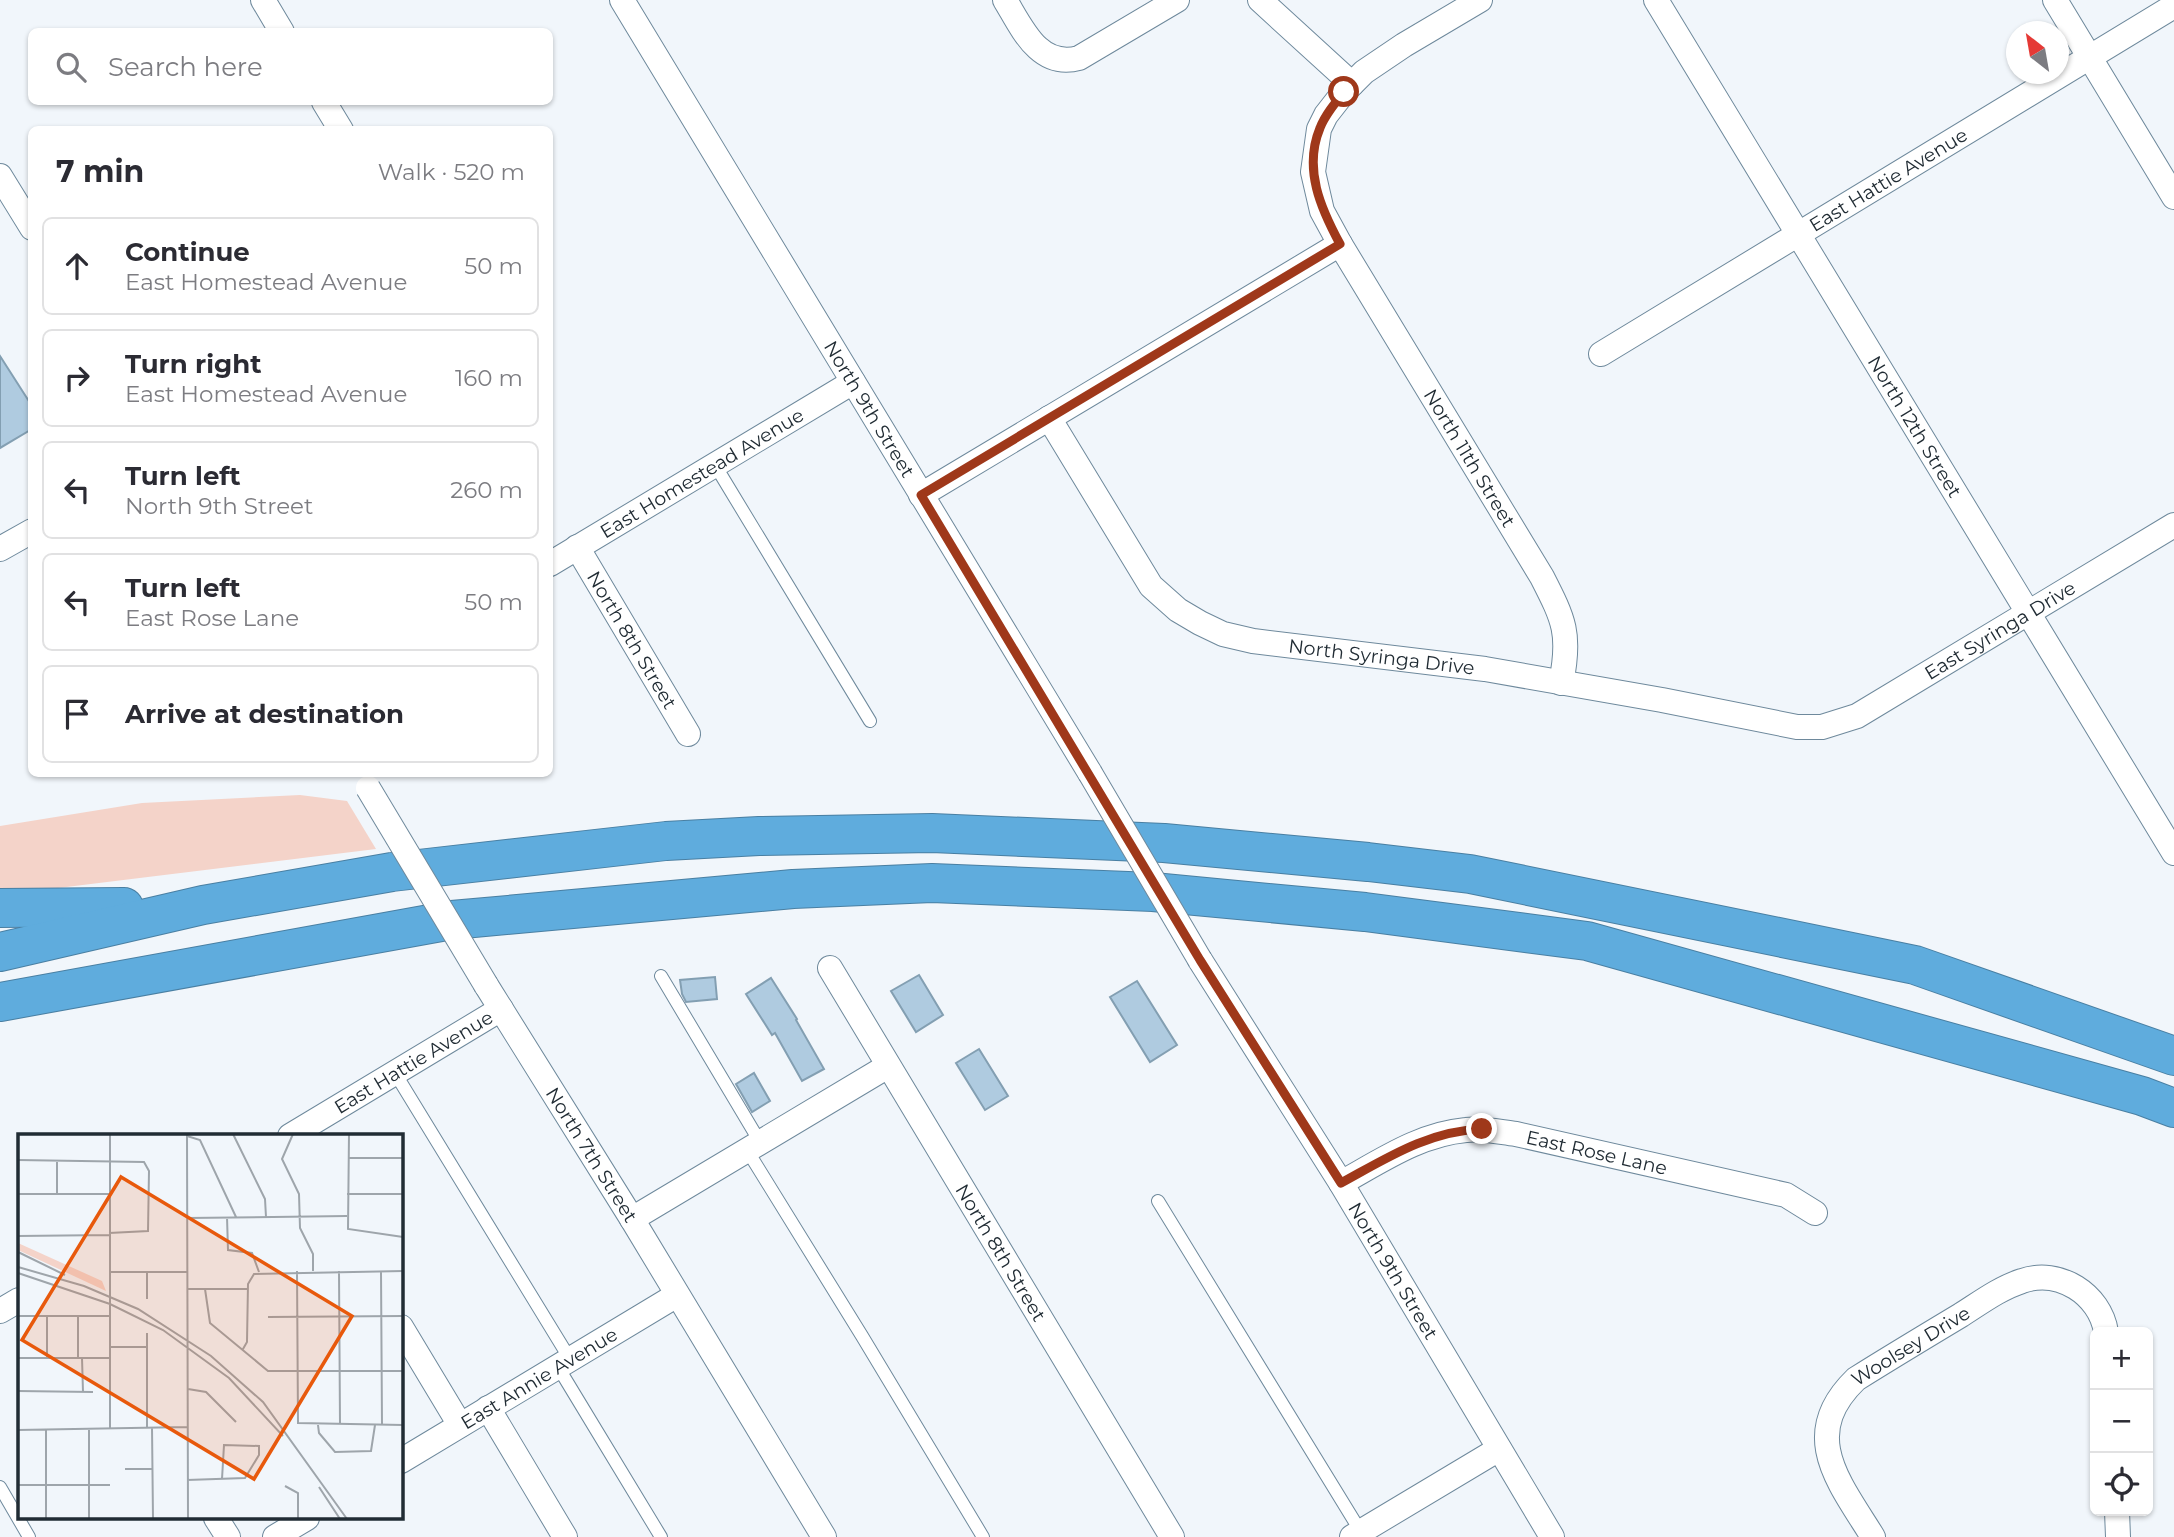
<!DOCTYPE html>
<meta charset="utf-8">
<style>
body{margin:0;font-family:Montserrat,sans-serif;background:#f7f7f7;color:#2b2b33}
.controls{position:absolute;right:21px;bottom:21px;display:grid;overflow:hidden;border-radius:10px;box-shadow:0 2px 5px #0004}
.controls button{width:63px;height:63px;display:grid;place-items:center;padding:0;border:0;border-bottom:2px solid #e1e1e2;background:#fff;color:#2b2b33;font:35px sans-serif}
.compass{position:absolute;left:2006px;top:21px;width:63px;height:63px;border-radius:50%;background:#fff;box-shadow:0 2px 5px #0004;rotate:329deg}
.stop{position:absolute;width:21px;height:21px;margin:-16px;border:5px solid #9f381a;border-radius:50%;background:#fff}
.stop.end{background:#9f381a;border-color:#fff;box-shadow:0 2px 7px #0008}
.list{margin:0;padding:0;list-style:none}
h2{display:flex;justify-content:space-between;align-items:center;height:91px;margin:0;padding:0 28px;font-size:30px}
h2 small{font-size:23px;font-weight:400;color:#7c7c81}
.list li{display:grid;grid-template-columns:46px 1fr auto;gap:21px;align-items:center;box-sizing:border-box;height:98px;margin:0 14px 14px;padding:0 14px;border:2px solid #e1e1e2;border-radius:10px}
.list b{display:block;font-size:26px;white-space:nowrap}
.list p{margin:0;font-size:23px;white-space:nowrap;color:#7c7c81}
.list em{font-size:23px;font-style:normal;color:#7c7c81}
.icon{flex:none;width:38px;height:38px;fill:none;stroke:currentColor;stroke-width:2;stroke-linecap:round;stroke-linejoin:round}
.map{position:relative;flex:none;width:2174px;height:1537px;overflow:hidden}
.search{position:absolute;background:#fff;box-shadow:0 2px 5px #0004;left:28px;top:28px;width:525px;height:77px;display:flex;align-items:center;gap:18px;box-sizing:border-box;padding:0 24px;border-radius:10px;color:#7c7c81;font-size:26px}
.panel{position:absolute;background:#fff;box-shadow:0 2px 5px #0004;left:28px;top:126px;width:525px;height:651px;border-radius:10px}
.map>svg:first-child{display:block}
</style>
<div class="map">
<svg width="2174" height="1537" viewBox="0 0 2174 1537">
<rect width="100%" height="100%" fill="#f1f6fb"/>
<polygon fill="#f4d3c9" points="300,795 347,801 376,849 50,889 0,892 0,826 142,803"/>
<g fill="#afcbe0" stroke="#839fb2" stroke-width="2">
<polygon points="0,356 32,406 32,429 0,448"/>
<polygon points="919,975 943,1015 916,1032 891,991"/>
<polygon points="715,977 717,999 686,1002 682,994 680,980"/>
<polygon points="771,978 797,1019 796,1020 824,1069 802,1081 775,1033 772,1035 746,994"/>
<polygon points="1137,981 1177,1045 1150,1062 1110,997"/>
<polygon points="979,1049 1008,1096 985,1110 956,1063"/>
<polygon points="754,1073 770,1101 752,1112 736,1084"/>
</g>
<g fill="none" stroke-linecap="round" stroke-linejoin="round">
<defs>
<g id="service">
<polyline points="715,465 870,721"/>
<polyline points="661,976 760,1142"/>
<polyline points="395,1073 570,1359"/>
<polyline points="747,1150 862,1336 983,1537"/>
<polyline points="1158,1201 1361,1532"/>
<polyline points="558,1367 661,1537"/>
<polyline points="0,1487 29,1537"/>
</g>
<g id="minor">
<polyline points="263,0 282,32"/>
<path id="s1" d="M 622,0 L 1090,773"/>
<path d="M 1005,0 C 1022,28 1039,69 1079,58 L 1177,0"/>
<polyline points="1260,0 1352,84"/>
<path id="s2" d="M 1480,0 L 1404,45 L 1364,72 L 1344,92 L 1326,115 L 1319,129 L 1313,172 L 1322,211 L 1340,244 L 1542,577 C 1564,620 1571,634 1561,683"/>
<path id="s3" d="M 1656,0 L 2174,853"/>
<polyline points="2055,0 2174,197"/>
<polyline points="324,102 341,130"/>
<polyline points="0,176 32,228"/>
<path id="s4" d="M 1601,354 L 2174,6"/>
<path id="s5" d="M 1049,418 L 1151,586 L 1178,610 L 1200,623 L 1223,634 L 1253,641 L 1485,669 L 1662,700 L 1797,727 L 1822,727 L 1857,716 L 2174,525"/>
<polyline points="921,495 1340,244"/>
<path id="s6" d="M 577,547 L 688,734"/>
<polyline points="0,549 32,531"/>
<path id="s7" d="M 550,564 L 853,382"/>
<path id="s8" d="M 1200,960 L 1341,1183 L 1552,1537"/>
<path id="s9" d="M 830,968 L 1172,1537"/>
<path id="s10" d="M 486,985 L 632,1219 L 824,1537"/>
<path id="s11" d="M 290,1136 L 501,1009"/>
<path id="s12" d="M 1341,1183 C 1381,1161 1420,1134 1466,1130 C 1483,1128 1499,1132 1516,1134 L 1786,1195 L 1815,1213"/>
<polyline points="632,1219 888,1066"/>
<polyline points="0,1311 19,1300"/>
<polyline points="401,1327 460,1425"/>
<polyline points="488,1408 565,1537"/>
<path id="s13" d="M 401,1461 L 677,1295"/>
<polyline points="2117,1511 2118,1537"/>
<polyline points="216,1518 228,1537"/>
<polyline points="275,1537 307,1518"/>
<polyline points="1352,1537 1499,1449"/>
<path id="s14" d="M 1873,1537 C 1839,1482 1798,1435 1856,1379 C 1891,1357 1926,1336 1961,1315 C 1980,1303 2000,1288 2022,1281 C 2059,1268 2100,1294 2106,1332"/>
</g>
<g id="motorway">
<polyline points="0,908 124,907"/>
<polyline points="0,952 203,905 392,872 666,841 759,836 932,833 1164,843 1368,862 1470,874 1915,965 2174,1056"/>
<polyline points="0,1002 452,920 793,889 932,883 1153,892 1365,912 1587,941 2142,1096 2174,1108"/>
</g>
</defs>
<use href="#service" stroke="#6e899c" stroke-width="14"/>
<use href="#minor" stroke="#6e899c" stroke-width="26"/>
<use href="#motorway" stroke="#497fa2" stroke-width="40"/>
<use href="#service" stroke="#fff" stroke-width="12"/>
<use href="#minor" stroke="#fff" stroke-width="24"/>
<use href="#motorway" stroke="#5facdd" stroke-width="38"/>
<defs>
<g id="minor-bridge">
<polyline points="1090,773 1200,960"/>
<polyline points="368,788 486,985"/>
</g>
</defs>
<use href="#minor-bridge" stroke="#6e899c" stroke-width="26" stroke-linecap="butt"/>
<use href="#minor-bridge" stroke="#fff" stroke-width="24"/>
</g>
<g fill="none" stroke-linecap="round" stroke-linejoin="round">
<path stroke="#9f381a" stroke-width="9" d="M 1344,92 C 1335,103 1325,115 1320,128 C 1303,169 1321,209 1340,244 L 921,495 L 1200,960 L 1341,1183 C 1387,1158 1428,1131 1482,1129"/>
</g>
<g text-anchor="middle" stroke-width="5" stroke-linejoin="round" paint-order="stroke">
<g font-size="19" fill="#212c34" stroke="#f1f6fb">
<text dy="7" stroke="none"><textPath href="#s4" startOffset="336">East Hattie Avenue</textPath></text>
<text dy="7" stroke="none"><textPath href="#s1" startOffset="478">North 9th Street</textPath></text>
<text dy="7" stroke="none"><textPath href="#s3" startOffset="499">North 12th Street</textPath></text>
<text dy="7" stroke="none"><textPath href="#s2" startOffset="581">North 11th Street</textPath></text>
<text dy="7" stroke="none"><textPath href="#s7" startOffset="177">East Homestead Avenue</textPath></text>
<text dy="7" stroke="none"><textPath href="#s5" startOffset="1094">East Syringa Drive</textPath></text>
<text dy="7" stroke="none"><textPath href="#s6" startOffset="108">North 8th Street</textPath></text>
<text dy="7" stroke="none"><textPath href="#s5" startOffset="444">North Syringa Drive</textPath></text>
<text dy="7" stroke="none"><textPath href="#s11" startOffset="144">East Hattie Avenue</textPath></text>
<text dy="7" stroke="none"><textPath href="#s12" startOffset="270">East Rose Lane</textPath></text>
<text dy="7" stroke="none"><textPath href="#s10" startOffset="200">North 7th Street</textPath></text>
<text dy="7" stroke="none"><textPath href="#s9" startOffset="332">North 8th Street</textPath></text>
<text dy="7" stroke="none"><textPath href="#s8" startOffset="366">North 9th Street</textPath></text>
<text dy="7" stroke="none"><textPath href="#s14" startOffset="242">Woolsey Drive</textPath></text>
<text dy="7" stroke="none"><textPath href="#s13" startOffset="161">East Annie Avenue</textPath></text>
</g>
</g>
<g transform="translate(18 1134)">
<rect width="385" height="385" fill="#f1f6fb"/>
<path d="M 0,109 L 84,147 L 88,157 L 0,116 Z" fill="#f4d3c9"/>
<path fill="none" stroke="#9ea5ab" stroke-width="2" d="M 92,0 L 92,294M 169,0 L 170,385M 215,0 L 247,65 L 248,83M 275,0 L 264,25 L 281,60 L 282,94 L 295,120 L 295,137M 331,0 L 330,95 L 385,103M 169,2 L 182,6 L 218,83M 331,24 L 385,24M 0,26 L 126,28 L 131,37 L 130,97 L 91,99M 39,26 L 39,60M 0,60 L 91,60M 329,60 L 385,60M 209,83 L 210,116 L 234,119 L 241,138M 169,84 L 329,82M 0,102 L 92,101M 0,118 L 47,141M 0,133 L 66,152 L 120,175 L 193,222 L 245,268 L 329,385M 279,137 L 280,289 L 385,291M 321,137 L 322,291M 363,137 L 364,291M 91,138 L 169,138M 0,139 L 92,170 L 145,196 L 211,244 L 265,302M 169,155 L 230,155M 187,155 L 192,189 L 250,237 L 385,237M 129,165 L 129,138M 0,182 L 91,182M 60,182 L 60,224M 250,183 L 385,182M 129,199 L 129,293M 92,213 L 129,213M 225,215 L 229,208 L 230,150 L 236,140 L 385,137M 0,224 L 92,224M 29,224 L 29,182M 64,224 L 65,258M 170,255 L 188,258 L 218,288M 0,257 L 75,258M 300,291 L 301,299 L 317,318 L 353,317 L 357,291M 134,293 L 135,385M 0,296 L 169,293M 107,335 L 135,335M 169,346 L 227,344 L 241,321 L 241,312 L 206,311 L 204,345M 0,351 L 92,351M 267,352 L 280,359 L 280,385M 301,353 L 322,385M 28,385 L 28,296M 71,385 L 71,296"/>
<path fill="#e8590c" fill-opacity="0.15" stroke="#e8590c" stroke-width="3.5" d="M 103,43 L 334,182 L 236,345 L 4,206 Z"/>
<rect width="385" height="385" fill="none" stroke="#212c34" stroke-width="3.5"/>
</g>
</svg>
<div class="controls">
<button>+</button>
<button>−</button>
<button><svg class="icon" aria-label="locate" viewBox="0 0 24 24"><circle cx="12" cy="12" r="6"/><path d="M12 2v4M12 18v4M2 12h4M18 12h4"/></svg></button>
</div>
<svg class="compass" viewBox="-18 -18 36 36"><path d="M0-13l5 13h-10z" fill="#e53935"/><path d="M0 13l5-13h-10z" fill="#7c7c81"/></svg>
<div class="stop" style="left:1344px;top:92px"></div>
<div class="stop end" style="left:1482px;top:1129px"></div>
<div class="search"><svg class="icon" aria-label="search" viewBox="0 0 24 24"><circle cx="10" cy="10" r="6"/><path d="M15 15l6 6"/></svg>Search here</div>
<section class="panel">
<h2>7 min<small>Walk · 520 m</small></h2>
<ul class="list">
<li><svg class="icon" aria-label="ahead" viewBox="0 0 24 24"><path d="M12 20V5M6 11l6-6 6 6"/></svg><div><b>Continue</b><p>East Homestead Avenue</p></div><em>50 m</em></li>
<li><svg class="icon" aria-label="right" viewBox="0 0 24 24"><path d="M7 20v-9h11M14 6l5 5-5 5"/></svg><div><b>Turn right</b><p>East Homestead Avenue</p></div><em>160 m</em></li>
<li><svg class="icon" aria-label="left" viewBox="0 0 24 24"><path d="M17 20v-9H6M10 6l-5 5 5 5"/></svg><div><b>Turn left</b><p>North 9th Street</p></div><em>260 m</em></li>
<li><svg class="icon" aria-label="left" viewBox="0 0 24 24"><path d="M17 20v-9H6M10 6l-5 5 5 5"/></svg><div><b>Turn left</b><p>East Rose Lane</p></div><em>50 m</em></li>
<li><svg class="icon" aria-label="arrive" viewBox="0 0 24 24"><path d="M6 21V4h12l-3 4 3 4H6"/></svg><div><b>Arrive at destination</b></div></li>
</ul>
</section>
</div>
